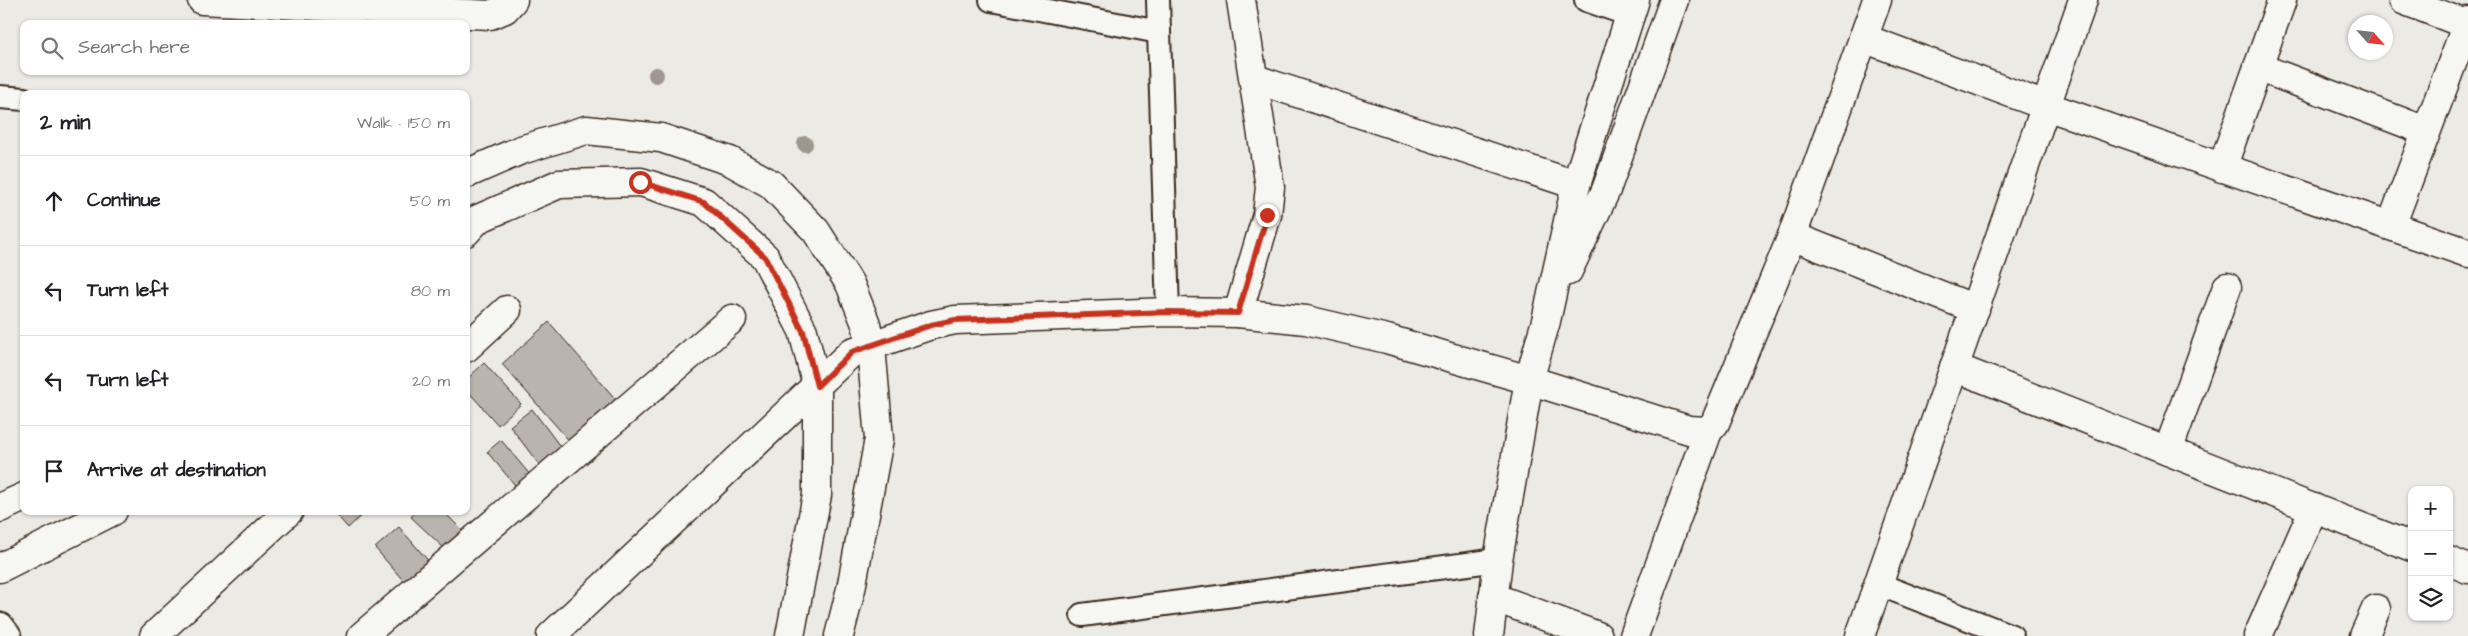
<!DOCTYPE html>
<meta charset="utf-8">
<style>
body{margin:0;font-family:"Architects Daughter",sans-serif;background:#f2f2f2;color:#202124}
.controls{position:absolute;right:15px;bottom:15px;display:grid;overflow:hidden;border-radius:10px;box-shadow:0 1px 4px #0004}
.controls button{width:45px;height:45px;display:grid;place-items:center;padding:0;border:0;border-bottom:1px solid #e0e0e0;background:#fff;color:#202124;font:25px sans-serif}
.compass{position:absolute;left:2348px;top:15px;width:45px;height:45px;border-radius:50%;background:#fff;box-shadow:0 1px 4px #0004;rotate:117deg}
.stop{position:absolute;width:15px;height:15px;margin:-11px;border:4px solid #c8321e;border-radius:50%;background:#fff}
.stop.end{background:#c8321e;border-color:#fff;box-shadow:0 1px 5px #0008}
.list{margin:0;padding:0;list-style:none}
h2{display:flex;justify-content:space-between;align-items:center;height:65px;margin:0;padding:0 20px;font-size:21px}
h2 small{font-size:16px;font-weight:400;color:#757577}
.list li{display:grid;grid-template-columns:32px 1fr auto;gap:15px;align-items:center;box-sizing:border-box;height:90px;padding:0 20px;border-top:1px solid #e0e0e0}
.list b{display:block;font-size:19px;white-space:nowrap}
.list em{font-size:16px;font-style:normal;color:#757577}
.icon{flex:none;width:28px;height:28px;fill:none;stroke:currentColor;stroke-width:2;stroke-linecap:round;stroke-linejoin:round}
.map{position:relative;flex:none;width:2468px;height:636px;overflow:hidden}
.search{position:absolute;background:#fff;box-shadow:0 1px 4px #0004;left:20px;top:20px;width:450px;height:55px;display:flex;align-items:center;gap:12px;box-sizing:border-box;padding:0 18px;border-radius:10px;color:#757577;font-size:19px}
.panel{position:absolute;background:#fff;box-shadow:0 1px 4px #0004;left:20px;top:90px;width:450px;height:425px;border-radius:10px}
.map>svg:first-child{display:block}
</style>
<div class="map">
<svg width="2468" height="636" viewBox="0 0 2468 636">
<rect width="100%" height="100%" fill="#ebeae5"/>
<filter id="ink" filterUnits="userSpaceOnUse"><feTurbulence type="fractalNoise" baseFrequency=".02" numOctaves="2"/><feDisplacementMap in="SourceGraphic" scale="10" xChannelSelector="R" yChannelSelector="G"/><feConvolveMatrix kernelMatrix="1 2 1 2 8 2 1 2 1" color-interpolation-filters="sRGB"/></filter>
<g filter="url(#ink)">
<g fill="#bab4ae" stroke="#3b2a1e">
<polygon points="549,322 619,403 572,444 502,364"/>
<polygon points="484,363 521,404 498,425 466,389 466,380"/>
<polygon points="532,409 562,449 540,466 510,426"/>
<polygon points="501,440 531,476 520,491 487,452"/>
<polygon points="333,511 366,511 348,528"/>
<polygon points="416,511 443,511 464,532 446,550 411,517"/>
<polygon points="399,527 432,565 408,586 375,548"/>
</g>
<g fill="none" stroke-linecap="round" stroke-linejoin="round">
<defs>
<g id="service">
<polyline points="991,0 1159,32"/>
<polyline points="1158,0 1168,312"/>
<polyline points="1586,0 1630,15"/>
<polyline points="0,97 24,99"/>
<polyline points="1878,584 2012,636"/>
<polyline points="1082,615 1498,560"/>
</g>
<g id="minor">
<polyline points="202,0 490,15 505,9 513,0"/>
<polyline points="2403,0 2468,25"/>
<polyline points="1863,38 2046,106 2468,253"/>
<polyline points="2258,67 2426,131"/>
<polyline points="1255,79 1576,185"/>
<polyline points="2222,168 2282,0"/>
<polyline points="466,174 521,150 586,130 661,138 730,161 771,184 816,231 850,284 866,324 871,346 879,439 851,589 839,636"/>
<polyline points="2391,226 2468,21"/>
<polyline points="466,232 478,219 559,184 641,182 704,202 765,257 803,331 817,386 817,495 790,636"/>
<polyline points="1792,236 1975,309"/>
<polyline points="1568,271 1606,190 1674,0"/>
<polyline points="1238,313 1267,215 1270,187 1241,0"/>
<polyline points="466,348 507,310"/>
<polyline points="1954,367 2412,547"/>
<polyline points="2168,451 2227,287"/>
<polyline points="0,508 24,497"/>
<polyline points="2449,561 2468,569"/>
<polyline points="0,568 113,511"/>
<polyline points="1493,597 1598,636"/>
<polyline points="0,627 7,636"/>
<polyline points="154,636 289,511"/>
<polyline points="362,636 732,319"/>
<polyline points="551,636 852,352 931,325 955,320 1168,312 1238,313 1306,320 1387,339 1529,380 1689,430 1708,431 1715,423 1792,236 1877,0"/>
<polyline points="1489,636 1498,560 1529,380 1546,321 1576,185 1635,0"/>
<polyline points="1634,636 1708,431"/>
<polyline points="1860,636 2083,0"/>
<polyline points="2258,636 2314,508"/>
<polyline points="2364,636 2376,609"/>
</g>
</defs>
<use href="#service" stroke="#3b2a1e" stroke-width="26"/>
<use href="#minor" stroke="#3b2a1e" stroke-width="31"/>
<use href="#service" stroke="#f6f6f2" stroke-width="22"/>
<use href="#minor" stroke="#f6f6f2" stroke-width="28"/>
</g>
<g fill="#9f968f">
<circle cx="656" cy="75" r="8"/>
<circle cx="805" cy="144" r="8"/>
</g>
</g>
<g fill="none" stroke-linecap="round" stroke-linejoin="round" filter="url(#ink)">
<polyline stroke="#c8321e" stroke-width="6" points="640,182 704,202 765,257 803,331 817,386 852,352 931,325 955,320 1168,312 1238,313 1267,215"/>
</g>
</svg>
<div class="controls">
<button>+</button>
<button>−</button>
<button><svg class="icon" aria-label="layers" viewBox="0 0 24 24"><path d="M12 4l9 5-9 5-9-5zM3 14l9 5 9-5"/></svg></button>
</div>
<svg class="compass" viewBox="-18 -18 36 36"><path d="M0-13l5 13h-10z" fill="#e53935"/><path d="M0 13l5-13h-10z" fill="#757577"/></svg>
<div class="stop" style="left:640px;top:182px"></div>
<div class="stop end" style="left:1267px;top:215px"></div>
<div class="search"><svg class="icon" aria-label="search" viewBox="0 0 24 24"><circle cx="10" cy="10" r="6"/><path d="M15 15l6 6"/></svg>Search here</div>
<section class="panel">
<h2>2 min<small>Walk · 150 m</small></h2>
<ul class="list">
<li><svg class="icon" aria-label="ahead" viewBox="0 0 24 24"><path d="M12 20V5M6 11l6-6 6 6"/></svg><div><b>Continue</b></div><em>50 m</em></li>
<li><svg class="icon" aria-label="left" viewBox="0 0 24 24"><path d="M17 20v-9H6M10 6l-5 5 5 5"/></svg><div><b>Turn left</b></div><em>80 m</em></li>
<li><svg class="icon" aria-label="left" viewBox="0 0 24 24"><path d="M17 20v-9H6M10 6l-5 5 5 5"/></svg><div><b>Turn left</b></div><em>20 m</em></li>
<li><svg class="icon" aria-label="arrive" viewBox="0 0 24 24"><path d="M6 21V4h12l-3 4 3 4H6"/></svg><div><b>Arrive at destination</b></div></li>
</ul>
</section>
</div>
